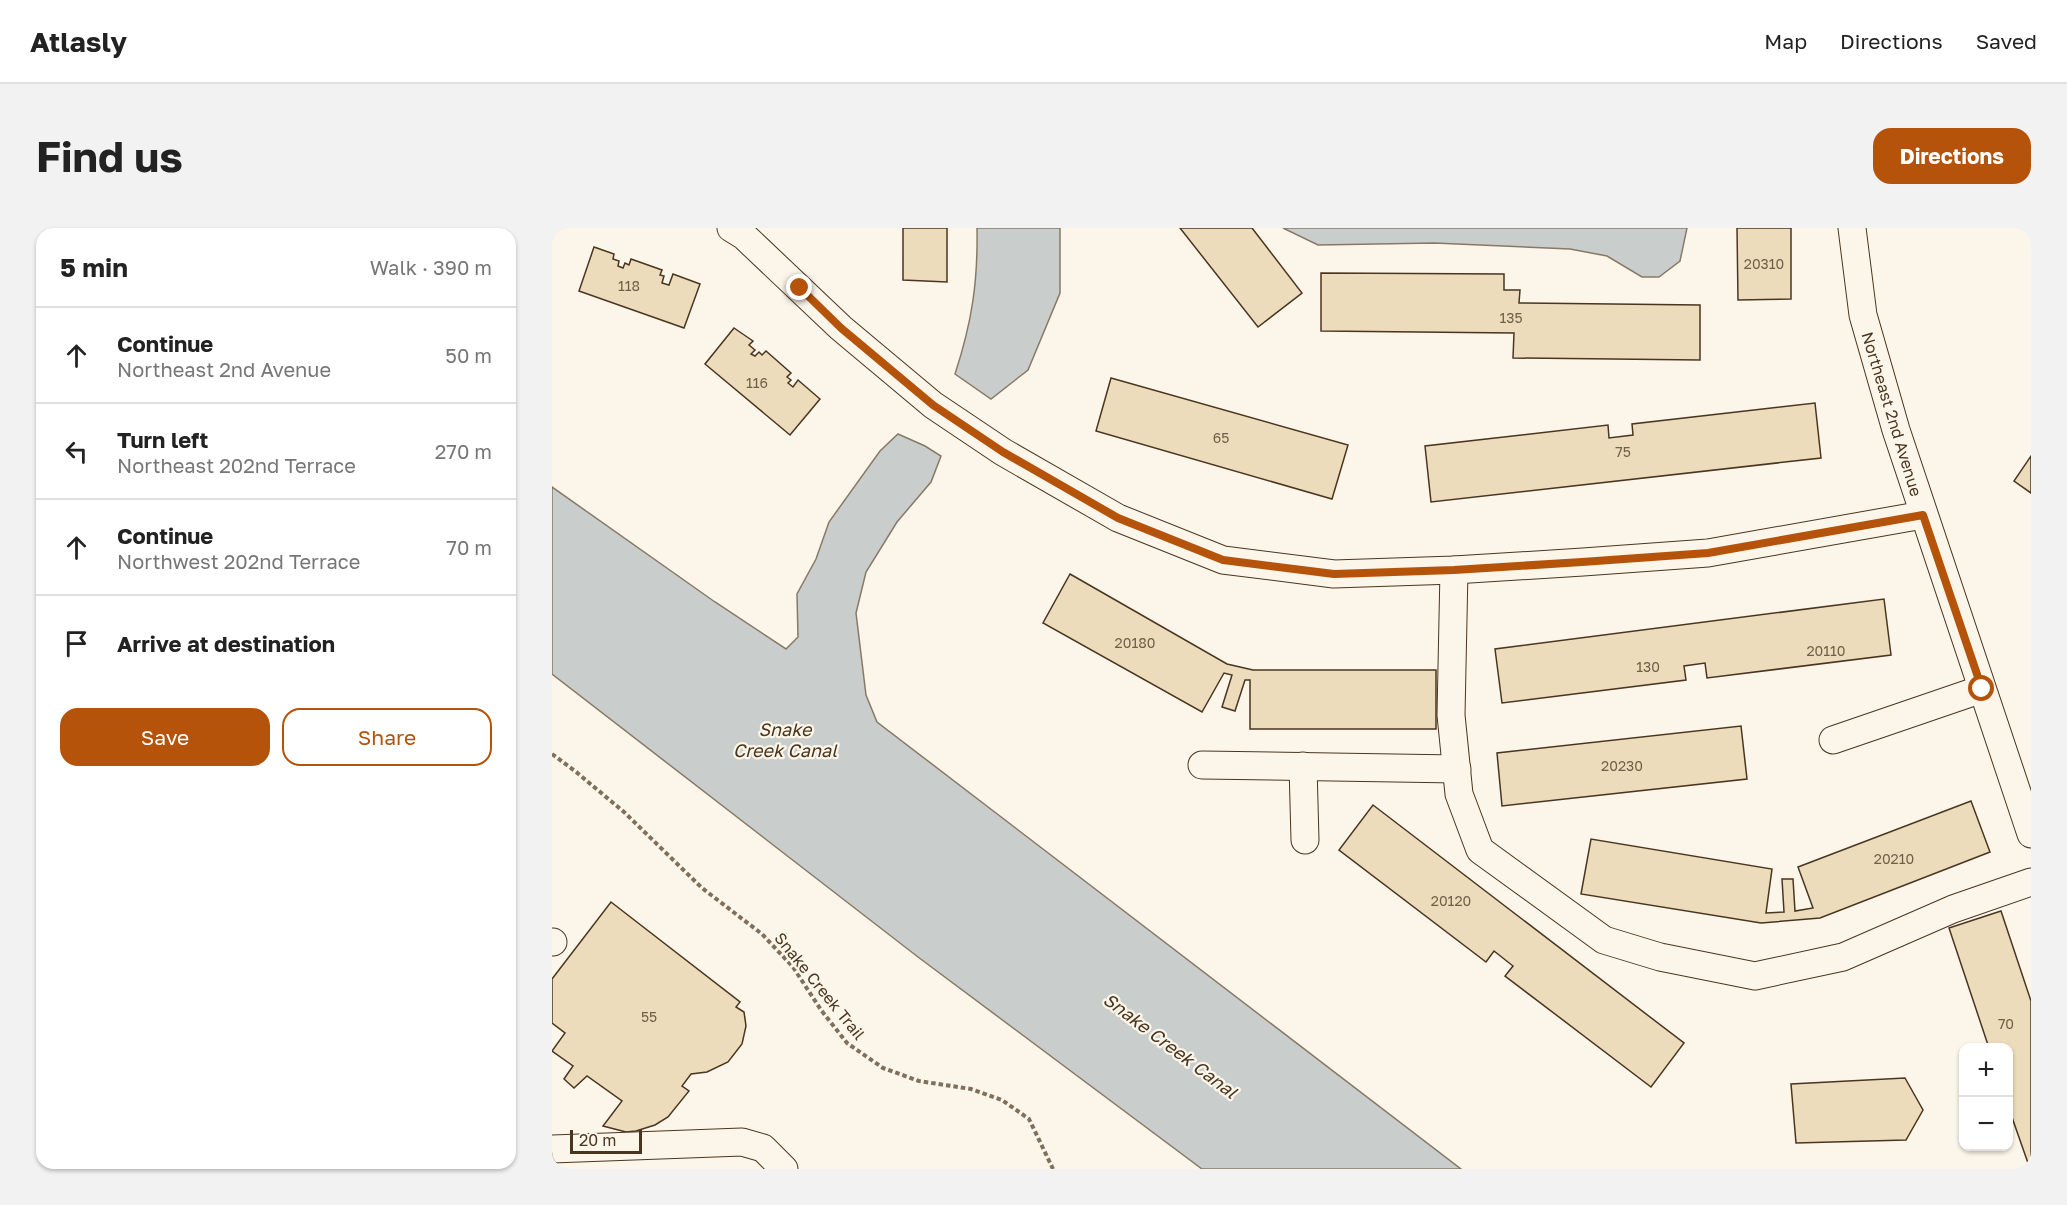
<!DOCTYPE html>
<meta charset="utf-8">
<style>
body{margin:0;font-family:"Golos Text",sans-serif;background:#f2f2f2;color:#222}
.controls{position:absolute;right:18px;bottom:18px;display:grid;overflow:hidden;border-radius:12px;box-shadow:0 2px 4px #0004}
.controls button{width:54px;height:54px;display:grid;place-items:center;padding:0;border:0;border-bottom:2px solid #e0e0e0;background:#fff;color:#222;font:30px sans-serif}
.scale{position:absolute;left:18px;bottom:15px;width:72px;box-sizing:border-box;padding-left:6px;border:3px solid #4a3520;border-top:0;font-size:16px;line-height:21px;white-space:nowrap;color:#4a3520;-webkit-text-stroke:4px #fbf6e9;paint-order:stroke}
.stop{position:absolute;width:18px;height:18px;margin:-14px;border:4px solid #b45309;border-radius:50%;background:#fff}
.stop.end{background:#b45309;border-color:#fff;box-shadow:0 2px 6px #0008}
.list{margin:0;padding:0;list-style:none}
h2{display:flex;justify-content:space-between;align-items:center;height:78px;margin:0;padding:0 24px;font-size:26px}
h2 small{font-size:20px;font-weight:400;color:#767676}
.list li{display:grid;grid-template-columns:39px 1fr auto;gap:18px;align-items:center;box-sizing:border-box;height:96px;padding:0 24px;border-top:2px solid #e0e0e0}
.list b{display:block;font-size:22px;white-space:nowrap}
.list p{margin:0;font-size:20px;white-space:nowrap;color:#767676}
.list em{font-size:20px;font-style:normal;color:#767676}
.actions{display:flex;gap:12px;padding:18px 24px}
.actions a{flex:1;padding:14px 0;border:2px solid #b45309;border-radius:18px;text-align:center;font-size:21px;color:#b45309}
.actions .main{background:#b45309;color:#fff}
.icon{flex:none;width:33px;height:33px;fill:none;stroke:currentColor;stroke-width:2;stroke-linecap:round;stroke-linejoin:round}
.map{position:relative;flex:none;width:1479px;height:941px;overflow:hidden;border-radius:18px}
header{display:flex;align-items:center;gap:36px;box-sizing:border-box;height:84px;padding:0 30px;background:#fff;border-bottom:2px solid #e0e0e0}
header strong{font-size:28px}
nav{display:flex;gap:33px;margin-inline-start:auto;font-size:21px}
.intro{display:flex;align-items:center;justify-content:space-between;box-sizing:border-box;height:144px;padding:0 36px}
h1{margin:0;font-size:42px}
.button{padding:15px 27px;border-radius:18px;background:#b45309;color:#fff;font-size:21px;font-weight:700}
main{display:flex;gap:36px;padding:0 36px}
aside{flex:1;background:#fff;border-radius:18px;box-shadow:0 2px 4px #0004}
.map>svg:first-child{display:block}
</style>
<header>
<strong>Atlasly</strong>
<nav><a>Map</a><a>Directions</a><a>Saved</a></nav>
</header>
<div class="intro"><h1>Find us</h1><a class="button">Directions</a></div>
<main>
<aside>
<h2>5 min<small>Walk · 390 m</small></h2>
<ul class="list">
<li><svg class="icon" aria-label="ahead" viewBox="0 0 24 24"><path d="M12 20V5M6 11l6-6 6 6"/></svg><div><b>Continue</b><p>Northeast 2nd Avenue</p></div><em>50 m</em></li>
<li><svg class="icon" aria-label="left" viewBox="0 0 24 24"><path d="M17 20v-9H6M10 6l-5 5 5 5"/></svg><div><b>Turn left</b><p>Northeast 202nd Terrace</p></div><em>270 m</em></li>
<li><svg class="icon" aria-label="ahead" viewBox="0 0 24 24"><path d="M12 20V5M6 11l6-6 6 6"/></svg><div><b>Continue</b><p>Northwest 202nd Terrace</p></div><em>70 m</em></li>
<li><svg class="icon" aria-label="arrive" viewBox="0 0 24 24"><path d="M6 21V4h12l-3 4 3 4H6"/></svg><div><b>Arrive at destination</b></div></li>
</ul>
<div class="actions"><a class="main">Save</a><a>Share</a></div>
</aside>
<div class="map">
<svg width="1479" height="941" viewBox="0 0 1479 941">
<rect width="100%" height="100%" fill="#fbf6e9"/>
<g fill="#c9cecd" stroke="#887966" stroke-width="1.5">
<path d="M 425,0 L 508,0 L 508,65 L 476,142 L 439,171 L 403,146 C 420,94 426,54 425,0 Z"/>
<polygon points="731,0 1135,0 1128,33 1107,49 1090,49 1055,28 1018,21 882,15 766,17"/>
<polygon points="346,206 373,218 389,228 379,254 345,294 314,344 304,385 314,467 325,494 909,941 650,941 366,729 0,446 0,259 163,374 234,421 246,409 245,366 264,331 277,294 328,223"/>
</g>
<g fill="#ecdcbc" stroke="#4a3520" stroke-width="1.5">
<polygon points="351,0 395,0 395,54 351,52"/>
<polygon points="628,0 700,0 750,65 706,99"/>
<polygon points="1185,0 1239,0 1239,71 1186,72"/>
<polygon points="42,19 62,26 61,31 67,33 66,38 71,40 73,35 77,37 79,31 110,42 108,47 112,48 110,55 117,57 121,46 148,56 132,100 27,63"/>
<polygon points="769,45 952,46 952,62 968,62 967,75 1148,77 1148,132 961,130 962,105 769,103"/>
<polygon points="182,100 201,113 197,117 203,122 199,126 203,128 207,124 210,127 214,123 239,145 235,149 239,152 236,155 241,159 246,152 268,171 238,207 153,136"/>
<polygon points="559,150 796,217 780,271 544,203"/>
<polygon points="1263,175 1269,230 879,274 873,218 1056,197 1057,210 1081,207 1080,196"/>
<polygon points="1479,228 1479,265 1462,253"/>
<polygon points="518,346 675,436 701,442 884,442 884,501 698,501 698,452 693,452 683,483 670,479 680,447 672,445 650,484 491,395"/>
<polygon points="1332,371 1339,427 1155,450 1153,435 1132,438 1134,452 950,475 943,421"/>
<polygon points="1189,498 1195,551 950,578 945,525"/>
<polygon points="1419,573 1438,624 1268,690 1209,695 1029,666 1039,611 1220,641 1214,685 1232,684 1230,651 1241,651 1243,683 1261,680 1246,639"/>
<polygon points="821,577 1132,815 1099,859 953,748 961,738 942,723 934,734 787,622"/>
<polygon points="59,674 188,774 184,779 192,784 194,798 190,816 176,834 155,844 139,846 130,858 137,863 116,889 103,897 84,903 74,904 51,898 70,873 35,848 22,860 12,851 21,838 0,823 13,805 0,795 0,751"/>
<polygon points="1449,683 1479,773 1479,934 1476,935 1456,878 1456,820 1437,820 1397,700"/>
<polygon points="1353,850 1371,882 1354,912 1244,915 1239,856"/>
</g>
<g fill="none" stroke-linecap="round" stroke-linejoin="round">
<defs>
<g id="minor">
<polyline points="179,0 192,8 289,100 381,177 451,224 566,290 671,332 782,346 902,342 1031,334 1156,325 1371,287"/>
<polyline points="1300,0 1311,87 1344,202 1479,606"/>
<polyline points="902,342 899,487 907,566 928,622 1052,712 1108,729 1203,748 1291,729 1401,681 1479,654"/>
<polyline points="1281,512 1430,461"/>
<polyline points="650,537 905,541"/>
<polyline points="751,538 753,612"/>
<polyline points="0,714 1,714"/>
<polyline points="0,921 190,914 211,920 232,941"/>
</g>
</defs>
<use href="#minor" stroke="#4a3520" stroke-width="29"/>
<polyline stroke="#7f6f5c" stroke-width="4" stroke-dasharray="4.5 3" stroke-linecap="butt" points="0,526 23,543 72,584 150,660 210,706 241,739 269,782 295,815 331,840 367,853 419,861 450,872 477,891 501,941"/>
<use href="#minor" stroke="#fbf6e9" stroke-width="27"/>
</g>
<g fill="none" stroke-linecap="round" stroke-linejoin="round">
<polyline stroke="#b45309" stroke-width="8" points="248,60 289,100 381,177 451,224 566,290 671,332 782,346 902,342 1030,334 1156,325 1371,287 1430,461"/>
</g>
<g text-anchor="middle" stroke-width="4.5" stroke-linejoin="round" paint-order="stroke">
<g font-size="14" fill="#725f47">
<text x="1212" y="41">20310</text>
<text x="77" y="63">118</text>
<text x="959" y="95">135</text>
<text x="205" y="160">116</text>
<text x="669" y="215">65</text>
<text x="1071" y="229">75</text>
<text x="583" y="420">20180</text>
<text x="1274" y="428">20110</text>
<text x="1096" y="444">130</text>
<text x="1070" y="543">20230</text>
<text x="1342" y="636">20210</text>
<text x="899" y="678">20120</text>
<text x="97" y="794">55</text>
<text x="1454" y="801">70</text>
</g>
<g font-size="16" fill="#4a3520" stroke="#fbf6e9">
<text transform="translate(1340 186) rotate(73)" y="6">Northeast 2nd Avenue</text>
<text transform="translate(268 758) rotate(51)" y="6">Snake Creek Trail</text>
</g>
<g font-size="18" font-style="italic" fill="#4a3520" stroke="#fbf6e9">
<text x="233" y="508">Snake<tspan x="233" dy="21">Creek Canal</tspan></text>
<text transform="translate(618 818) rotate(37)" y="6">Snake Creek Canal</text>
</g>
</g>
</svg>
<div class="controls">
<button>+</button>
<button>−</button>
</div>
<div class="scale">20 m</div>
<div class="stop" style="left:1430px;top:461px"></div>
<div class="stop end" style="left:248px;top:60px"></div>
</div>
</main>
